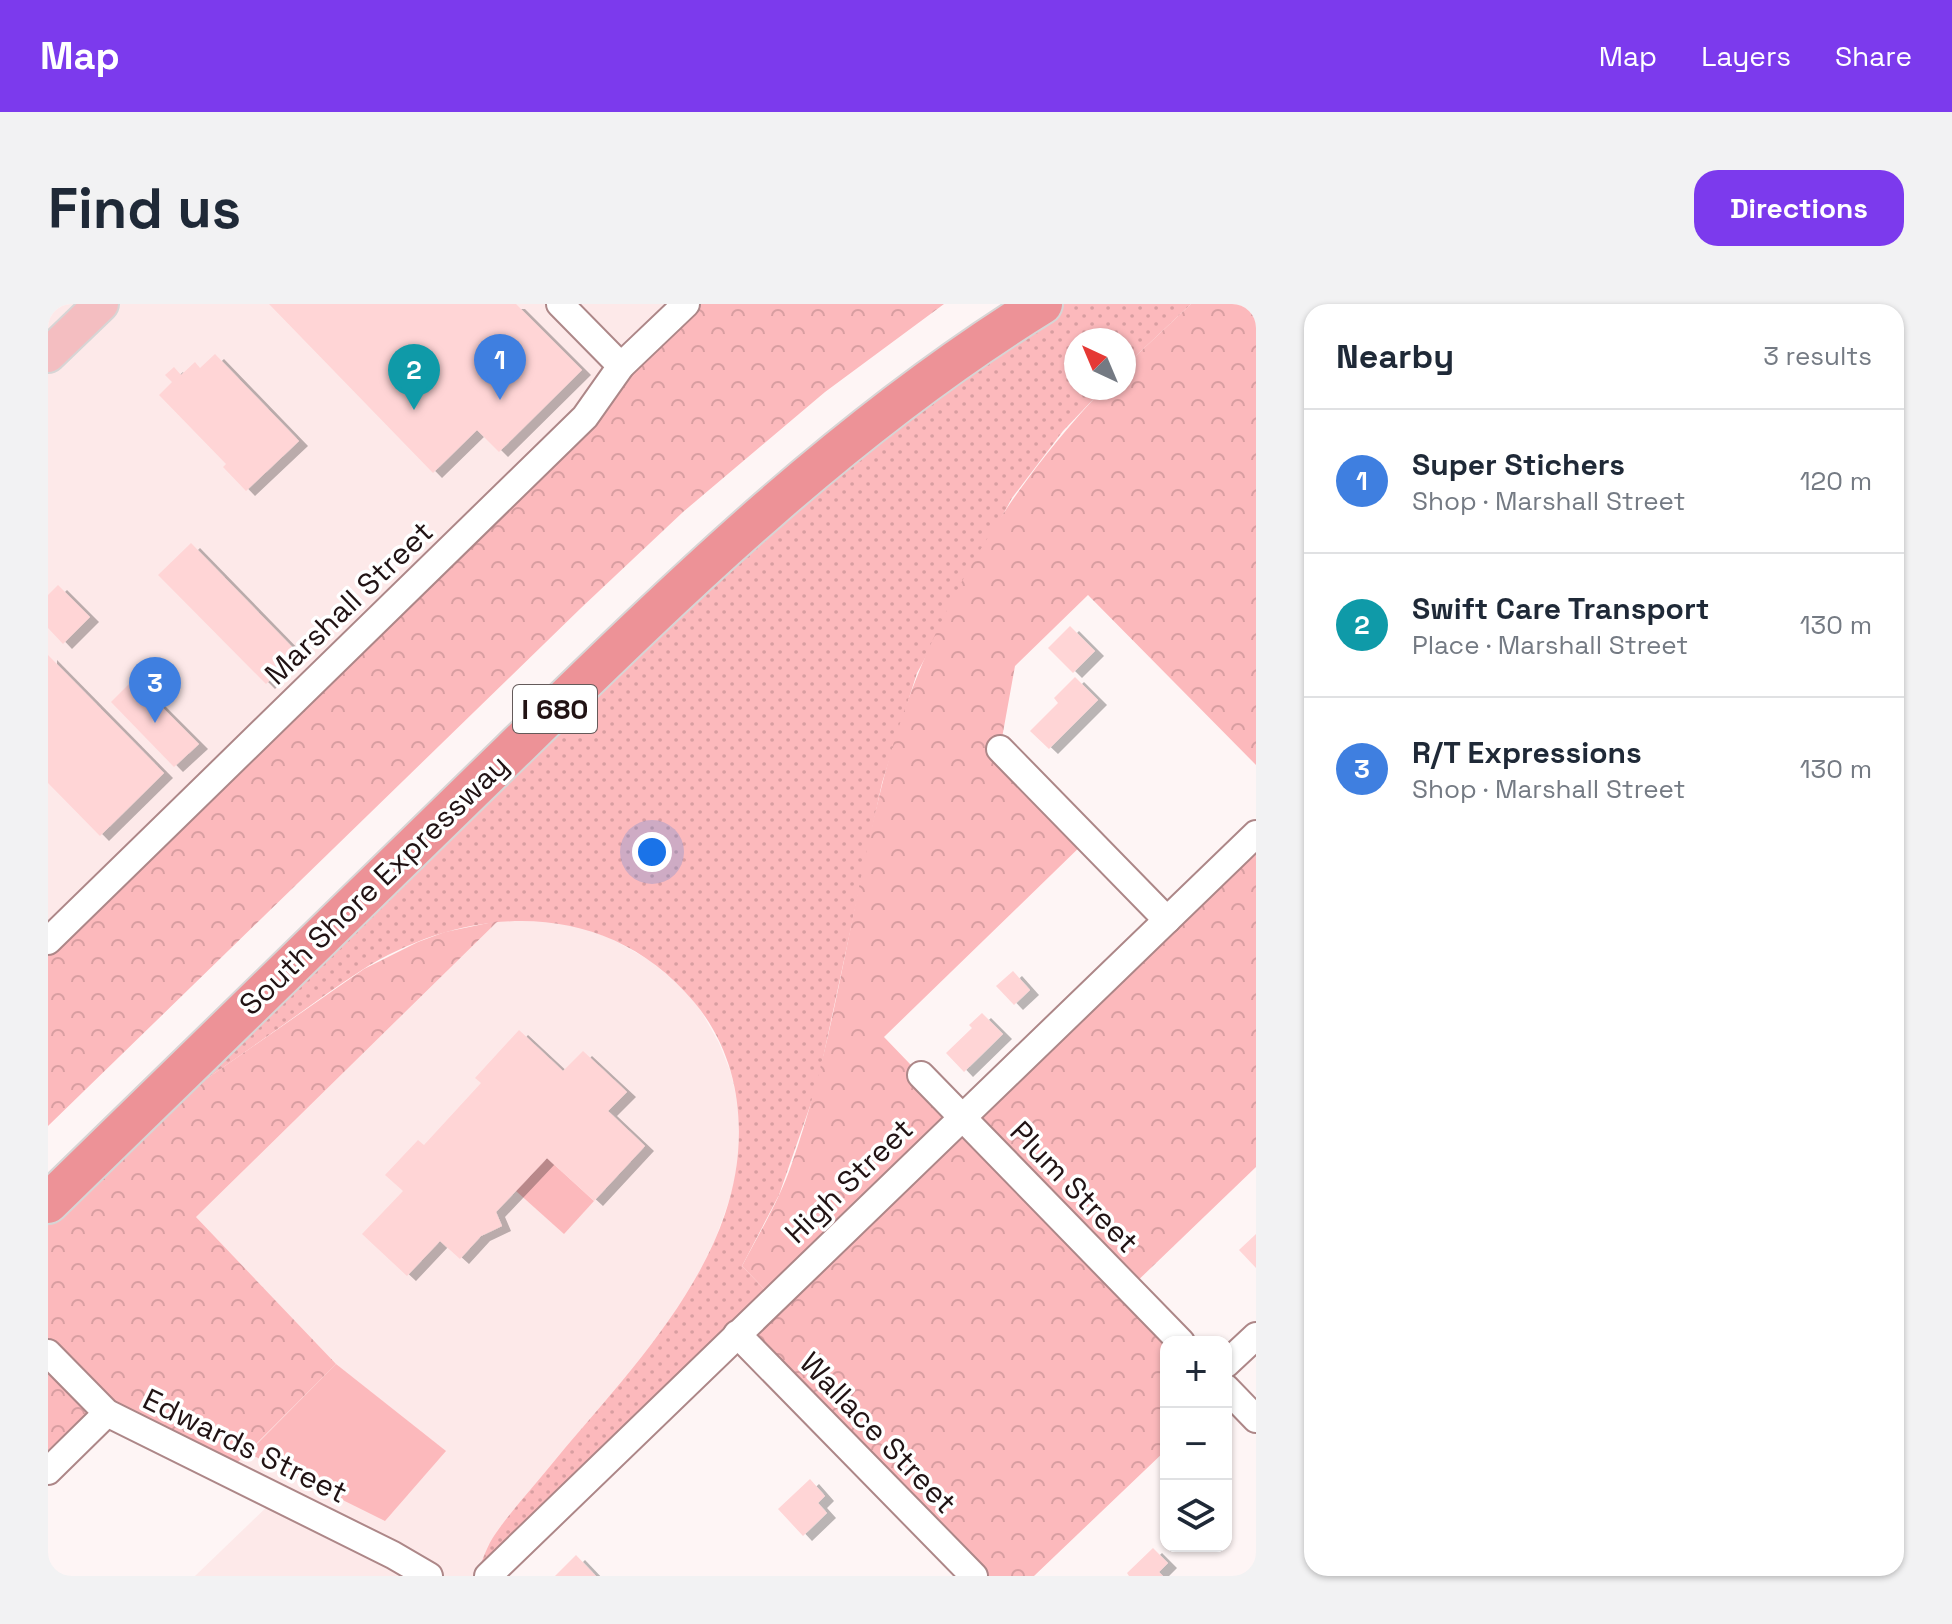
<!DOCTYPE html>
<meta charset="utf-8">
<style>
body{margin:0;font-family:"Space Grotesk",sans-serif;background:#f2f2f3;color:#1f2937}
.controls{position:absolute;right:24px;bottom:24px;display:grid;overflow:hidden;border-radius:16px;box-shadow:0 2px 6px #0004}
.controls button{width:72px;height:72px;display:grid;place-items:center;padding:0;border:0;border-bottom:2px solid #e0e1e3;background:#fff;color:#1f2937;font:40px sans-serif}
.compass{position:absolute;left:1016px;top:24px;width:72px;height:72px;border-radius:50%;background:#fff;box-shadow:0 2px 6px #0004;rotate:316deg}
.you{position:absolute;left:604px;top:548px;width:28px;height:28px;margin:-20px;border:6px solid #fff;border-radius:50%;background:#1a73e8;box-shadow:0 0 0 12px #1a73e833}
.badge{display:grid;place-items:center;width:52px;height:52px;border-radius:50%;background:#7c3aed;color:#fff;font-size:26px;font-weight:700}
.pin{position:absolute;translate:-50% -66px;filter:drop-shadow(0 2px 4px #0008)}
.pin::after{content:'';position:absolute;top:42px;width:28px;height:24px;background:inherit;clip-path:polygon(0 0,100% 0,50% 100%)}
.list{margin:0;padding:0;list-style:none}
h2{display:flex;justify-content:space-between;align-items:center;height:104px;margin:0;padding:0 32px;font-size:34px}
h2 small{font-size:26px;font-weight:400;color:#747a83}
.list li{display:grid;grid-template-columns:52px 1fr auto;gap:24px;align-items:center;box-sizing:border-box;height:144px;padding:0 32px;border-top:2px solid #e0e1e3}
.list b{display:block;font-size:30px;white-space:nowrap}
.list p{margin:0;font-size:26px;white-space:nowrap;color:#747a83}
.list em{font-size:26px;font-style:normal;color:#747a83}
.icon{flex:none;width:44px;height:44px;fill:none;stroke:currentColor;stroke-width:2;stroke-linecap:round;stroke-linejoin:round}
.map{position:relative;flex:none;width:1208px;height:1272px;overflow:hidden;border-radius:24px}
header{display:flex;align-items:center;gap:48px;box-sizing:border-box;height:112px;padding:0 40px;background:#7c3aed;color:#fff}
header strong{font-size:38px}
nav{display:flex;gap:44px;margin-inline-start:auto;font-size:28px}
.intro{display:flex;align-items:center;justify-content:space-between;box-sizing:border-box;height:192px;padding:0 48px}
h1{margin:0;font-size:56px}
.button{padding:20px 36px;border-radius:24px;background:#7c3aed;color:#fff;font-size:28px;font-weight:700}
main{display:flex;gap:48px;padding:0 48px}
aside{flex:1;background:#fff;border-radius:24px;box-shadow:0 2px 6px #0004}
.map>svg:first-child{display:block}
</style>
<header>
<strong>Map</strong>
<nav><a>Map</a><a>Layers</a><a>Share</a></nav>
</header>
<div class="intro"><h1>Find us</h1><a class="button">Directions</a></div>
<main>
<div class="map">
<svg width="1208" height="1272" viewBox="0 0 1208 1272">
<defs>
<pattern id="grass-dots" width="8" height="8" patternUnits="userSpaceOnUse" patternTransform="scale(2)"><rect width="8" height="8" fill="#fcb9bc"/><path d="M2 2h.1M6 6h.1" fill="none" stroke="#d89ea1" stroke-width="1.8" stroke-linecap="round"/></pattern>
<pattern id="forest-crowns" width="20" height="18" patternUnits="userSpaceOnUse" patternTransform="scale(2)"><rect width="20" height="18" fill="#fcb9bc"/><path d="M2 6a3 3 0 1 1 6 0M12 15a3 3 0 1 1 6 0" fill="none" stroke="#d89ea1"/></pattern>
<filter id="shadow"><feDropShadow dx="9" dy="5" stdDeviation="0" flood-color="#0004"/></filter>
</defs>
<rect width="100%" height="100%" fill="#fef5f5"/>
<g fill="#fde9e9">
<polygon points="0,0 638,0 0,637"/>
<polygon points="450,617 496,617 532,623 564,635 601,656 632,681 652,705 671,739 683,769 692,811 693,828 686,883 667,936 694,962 440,1272 147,1272 228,1194 179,1169 287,1060 148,913"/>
</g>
<path fill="url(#grass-dots)" d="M 994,0 L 1143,0 L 1076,63 L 1076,36 L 1028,36 L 1028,84 L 1056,84 L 1015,127 L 964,194 L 869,369 L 834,479 L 769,782 L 731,891 L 694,962 L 726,995 L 428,1272 C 434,1258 439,1241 448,1229 C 466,1203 488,1180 508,1155 C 569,1082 646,1002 677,910 C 701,840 696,757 646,698 C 559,594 423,598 314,666 C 280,688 247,713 214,736 C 160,774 106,811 52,849 L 526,386 Z"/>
<g fill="url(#forest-crowns)">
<polygon points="638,0 896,0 777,88 635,208 533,304 0,822 0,637"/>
<path d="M 1143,0 L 1208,0 L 1208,461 L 1040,291 L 967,362 L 952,445 L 1040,535 L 836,733 L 913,813 L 1208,530 L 1208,863 L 1081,985 L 1118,1038 L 1118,1146 L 986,1272 L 926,1272 L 689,1030 L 726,995 L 694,962 C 712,928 732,895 744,859 C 787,737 802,606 834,481 C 872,330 949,197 1056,84 L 1076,84 L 1076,63 Z"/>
<polygon points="450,617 148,913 288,1060 179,1169 59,1110 0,1166 0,899 52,849 316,665 370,638 397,628"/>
</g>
<g fill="#fcb9bc">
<polygon points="499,854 546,897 516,930 468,887"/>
<polygon points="288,1060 398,1147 337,1217 200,1149"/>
</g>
<g fill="#ffd5d6" filter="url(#shadow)">
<polygon points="221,0 468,0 534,66 451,148 429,126 385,169"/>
<polygon points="167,50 251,137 198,187 175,163 178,160 111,91 124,78 117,71 126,63 133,71 147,58 152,64"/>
<polygon points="143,239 250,349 218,380 110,271"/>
<polygon points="10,281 42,313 15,340 0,324 0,291"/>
<polygon points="1022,322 1047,347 1025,369 1000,344"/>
<polygon points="0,351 116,469 52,532 0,479"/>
<polygon points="1027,373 1050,396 1001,445 982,427 1010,399 1006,394"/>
<polygon points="86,375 151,440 126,463 63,398"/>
<polygon points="965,667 982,686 966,701 948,682"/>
<polygon points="934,709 955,730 916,768 898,749 924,724 921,721"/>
<polygon points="471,726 515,767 535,747 579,788 560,807 597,842 546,897 499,854 448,908 454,922 433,932 412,955 392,937 359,972 314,930 355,887 337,871 370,836 376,841 433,779 427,774"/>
<polygon points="1208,930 1208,964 1191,946"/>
<polygon points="762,1175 777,1192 770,1199 779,1209 755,1232 730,1205"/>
<polygon points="1105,1244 1120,1259 1111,1268 1115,1272 1081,1272 1079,1269"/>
<polygon points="528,1251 548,1272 507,1272"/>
</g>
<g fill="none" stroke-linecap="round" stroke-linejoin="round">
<defs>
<g id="minor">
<polyline points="512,0 573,62"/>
<polyline points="952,445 1119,616"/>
<polyline points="0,637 537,113 573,62 638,0"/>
<polyline points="873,771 1133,1038"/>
<polyline points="689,1030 926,1272"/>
<polyline points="0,1049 59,1109 345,1251 381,1272"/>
<polyline points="1178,1060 1208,1032"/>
<polyline points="1178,1084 1208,1115"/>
<polyline points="0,1167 59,1109"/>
<polyline points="440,1272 1208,530"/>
</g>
<polyline id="major" points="0,51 53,0"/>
<path id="highway" d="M 0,899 C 155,749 309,598 464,447 C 629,286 796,122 994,0"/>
</defs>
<use href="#minor" stroke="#ad8788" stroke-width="30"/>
<use href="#major" stroke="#d7d5d5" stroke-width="38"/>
<use href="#highway" stroke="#d7d5d5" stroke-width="44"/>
<use href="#minor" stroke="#fff" stroke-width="26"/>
<use href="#major" stroke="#f4bec1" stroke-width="34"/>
<use href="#highway" stroke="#ed9297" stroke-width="40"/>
</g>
<g text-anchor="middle" stroke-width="7" stroke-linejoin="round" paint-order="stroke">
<rect fill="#fff" stroke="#645a5a" stroke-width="2" x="465" y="381" width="84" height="48" rx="6"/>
<g font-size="28" font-weight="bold" fill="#211314">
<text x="507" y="415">I 680</text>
</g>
<g font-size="30" fill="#211314" stroke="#fff">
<text transform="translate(301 299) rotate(-44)" y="10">Marshall Street</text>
<text transform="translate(326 581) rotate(-44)" y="10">South Shore Expressway</text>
<text transform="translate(801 877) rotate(-44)" y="10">High Street</text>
<text transform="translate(1026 883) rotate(46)" y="10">Plum Street</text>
<text transform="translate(830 1129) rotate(46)" y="10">Wallace Street</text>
<text transform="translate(197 1142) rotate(26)" y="10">Edwards Street</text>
</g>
</g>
</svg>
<div class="controls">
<button>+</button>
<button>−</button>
<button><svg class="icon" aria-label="layers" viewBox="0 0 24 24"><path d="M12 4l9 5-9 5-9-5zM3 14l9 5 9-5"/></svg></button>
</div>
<svg class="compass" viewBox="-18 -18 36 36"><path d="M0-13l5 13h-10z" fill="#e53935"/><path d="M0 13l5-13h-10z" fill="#747a83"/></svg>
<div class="you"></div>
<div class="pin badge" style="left:452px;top:96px;background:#3f7fe0">1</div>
<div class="pin badge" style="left:366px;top:106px;background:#0f9aa8">2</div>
<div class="pin badge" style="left:107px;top:419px;background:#3f7fe0">3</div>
</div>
<aside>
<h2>Nearby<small>3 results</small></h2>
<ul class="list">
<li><span class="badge" style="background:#3f7fe0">1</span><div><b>Super Stichers</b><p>Shop · Marshall Street</p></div><em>120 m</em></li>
<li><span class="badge" style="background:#0f9aa8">2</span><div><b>Swift Care Transport</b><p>Place · Marshall Street</p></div><em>130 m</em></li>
<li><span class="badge" style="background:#3f7fe0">3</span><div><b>R/T Expressions</b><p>Shop · Marshall Street</p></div><em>130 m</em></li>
</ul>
</aside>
</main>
